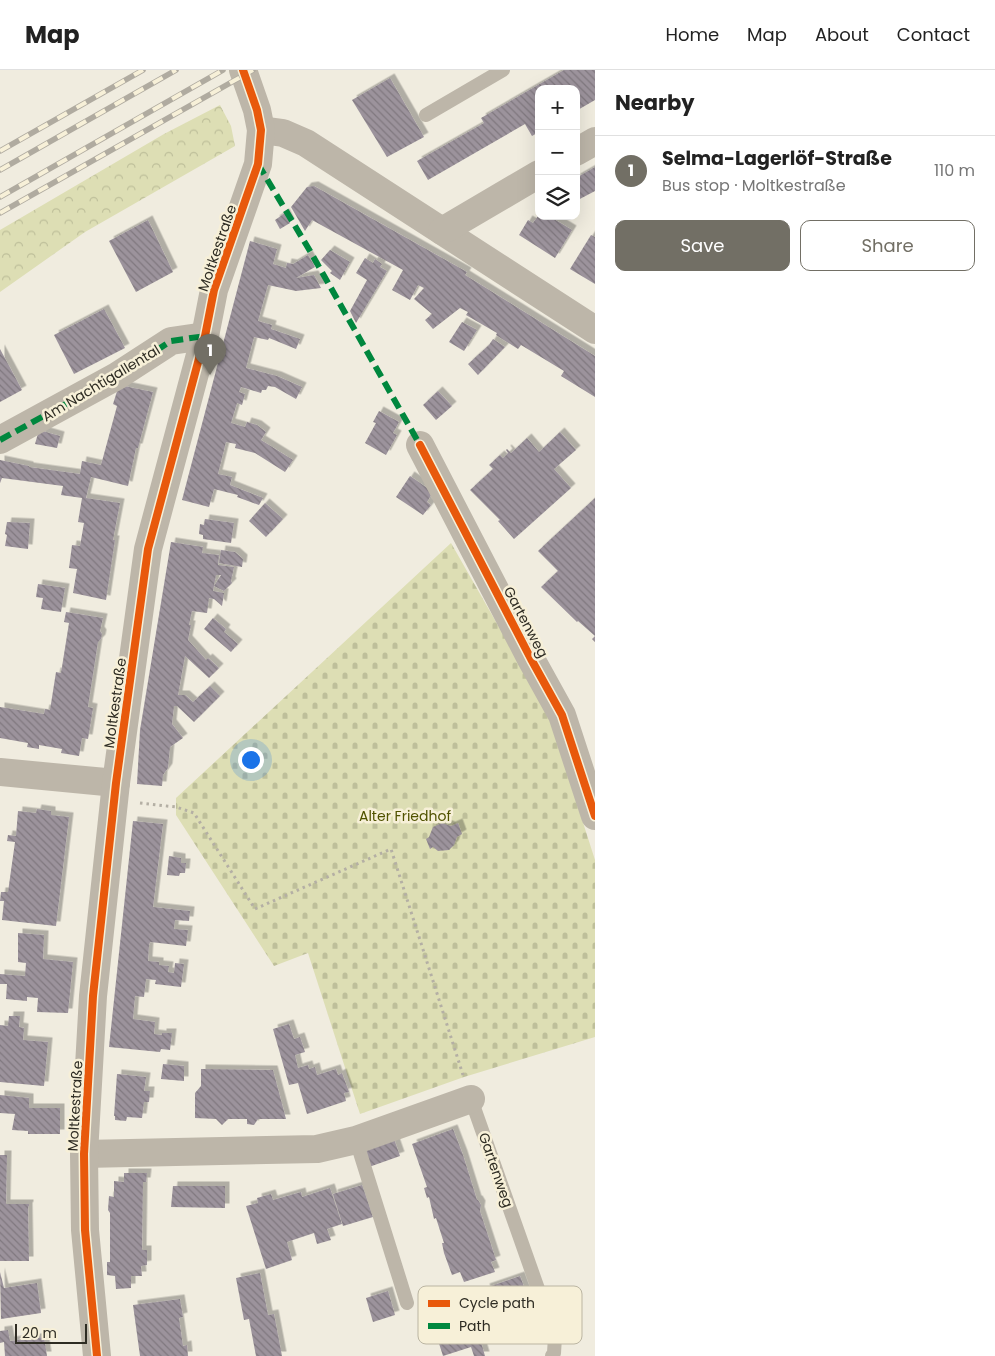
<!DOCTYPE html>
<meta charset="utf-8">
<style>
body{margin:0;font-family:Poppins,sans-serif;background:#f2f2f2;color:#222}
.controls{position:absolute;right:15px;top:15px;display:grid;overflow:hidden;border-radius:10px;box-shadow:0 5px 20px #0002}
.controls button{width:45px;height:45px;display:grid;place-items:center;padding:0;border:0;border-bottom:1px solid #e0e0e0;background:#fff;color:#222;font:25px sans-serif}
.scale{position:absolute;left:15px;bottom:12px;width:72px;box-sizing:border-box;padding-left:5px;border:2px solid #2e2c23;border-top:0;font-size:14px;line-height:18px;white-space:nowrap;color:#2e2c23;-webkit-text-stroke:4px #f7f0d8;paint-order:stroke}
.you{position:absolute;left:250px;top:689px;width:18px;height:18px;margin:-12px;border:4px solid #fff;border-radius:50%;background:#1a73e8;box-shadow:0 0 0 8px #1a73e833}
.badge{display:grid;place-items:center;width:32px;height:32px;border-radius:50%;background:#726f65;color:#fff;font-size:16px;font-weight:700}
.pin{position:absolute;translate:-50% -41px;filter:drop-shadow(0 1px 2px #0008)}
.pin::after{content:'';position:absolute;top:26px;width:18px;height:15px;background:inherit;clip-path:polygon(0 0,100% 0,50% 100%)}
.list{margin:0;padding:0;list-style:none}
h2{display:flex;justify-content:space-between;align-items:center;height:65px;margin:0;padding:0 20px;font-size:21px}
h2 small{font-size:16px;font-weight:400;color:#767676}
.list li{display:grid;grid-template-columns:32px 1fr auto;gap:15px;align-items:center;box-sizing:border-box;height:70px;padding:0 20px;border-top:1px solid #e0e0e0}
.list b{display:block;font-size:19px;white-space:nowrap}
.list p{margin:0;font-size:16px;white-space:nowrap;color:#767676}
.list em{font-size:16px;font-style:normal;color:#767676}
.actions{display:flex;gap:10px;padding:15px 20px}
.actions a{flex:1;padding:11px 0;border:1px solid #726f65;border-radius:10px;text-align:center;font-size:18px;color:#726f65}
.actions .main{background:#726f65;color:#fff}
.icon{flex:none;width:28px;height:28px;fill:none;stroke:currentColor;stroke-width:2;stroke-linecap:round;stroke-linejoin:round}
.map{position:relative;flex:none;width:595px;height:1286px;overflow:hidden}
header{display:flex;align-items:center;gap:30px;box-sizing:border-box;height:70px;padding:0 25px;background:#fff;border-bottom:1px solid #e0e0e0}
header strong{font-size:24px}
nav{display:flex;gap:28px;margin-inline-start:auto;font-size:18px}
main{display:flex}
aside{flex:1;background:#fff}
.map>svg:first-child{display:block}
</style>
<header>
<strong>Map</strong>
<nav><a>Home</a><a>Map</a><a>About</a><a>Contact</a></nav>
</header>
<main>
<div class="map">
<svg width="595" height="1286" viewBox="0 0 595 1286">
<defs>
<pattern id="forest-crowns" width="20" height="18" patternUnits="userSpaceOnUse" patternTransform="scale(1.25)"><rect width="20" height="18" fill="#dddeb4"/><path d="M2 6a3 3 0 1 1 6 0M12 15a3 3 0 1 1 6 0" fill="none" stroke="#bebf9a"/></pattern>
<pattern id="cemetery-stones" width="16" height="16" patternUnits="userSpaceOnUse" patternTransform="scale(1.25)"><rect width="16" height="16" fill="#dddeb4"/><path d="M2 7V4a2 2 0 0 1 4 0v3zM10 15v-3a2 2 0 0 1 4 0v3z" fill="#bebf9a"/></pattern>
<pattern id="building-back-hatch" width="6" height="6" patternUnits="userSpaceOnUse" patternTransform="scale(1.25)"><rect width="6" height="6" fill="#9c939c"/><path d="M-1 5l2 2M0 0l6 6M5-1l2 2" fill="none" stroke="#80787f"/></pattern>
<filter id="shadow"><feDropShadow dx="4.5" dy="-4.5" stdDeviation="0" flood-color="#0004"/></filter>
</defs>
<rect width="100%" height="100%" fill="#f0ecdf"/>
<polygon fill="url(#forest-crowns)" points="220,35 231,56 235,76 85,162 0,222 0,160 164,64"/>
<polygon fill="url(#cemetery-stones)" points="451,473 548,643 595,790 595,967 464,1007 360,1044 308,883 274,896 176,745 176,728"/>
<g fill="url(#building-back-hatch)" filter="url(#shadow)">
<polygon points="564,0 595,0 595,30 576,41 576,19 539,19 539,62 532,66 525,54 428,110 417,91 484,53 481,48"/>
<polygon points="390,8 424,67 387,87 352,30"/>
<polygon points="595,97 595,121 576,131 576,108"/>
<polygon points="314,116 467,202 465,205 595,286 595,327 561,306 564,301 521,275 518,279 496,265 497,263 466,245 468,242 460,238 433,259 425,250 432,244 414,229 424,218 418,215 410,230 392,220 403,200 312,150 305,161 291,137 307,117"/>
<polygon points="285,143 290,153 280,159 275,150"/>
<polygon points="538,146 549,146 572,160 555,188 519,165 528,150 533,153"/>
<polygon points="148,150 173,202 136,222 109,171"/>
<polygon points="591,165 595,167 595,214 570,199"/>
<polygon points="250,171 277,179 273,194 286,198 287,193 293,194 308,185 315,197 296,208 314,205 321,218 296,221 268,215 258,251 272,255 271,259 300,269 296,279 274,270 269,268 268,270 254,267 246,298 277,306 302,317 296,329 275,317 268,316 266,320 262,320 261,323 241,317 239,322 245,324 242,335 237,333 231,353 245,357 247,352 257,355 266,362 261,370 293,390 285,402 255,383 235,378 236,374 226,372 218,404 232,407 230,415 263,428 259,435 237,427 238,425 214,419 209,437 182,430"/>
<polygon points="330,180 350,192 340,210 330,203 332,201 321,190"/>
<polygon points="365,188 373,193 375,189 382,194 380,197 387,201 356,253 350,241 367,210 356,203"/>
<polygon points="104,239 125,278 74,304 54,265"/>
<polygon points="462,252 477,260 464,281 449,272"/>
<polygon points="493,269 505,277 478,305 468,294 489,275"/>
<polygon points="0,279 22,320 0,332"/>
<polygon points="119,315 153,322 138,378 136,378 128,416 91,407 86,428 120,433 113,470 115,470 106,530 73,523 77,499 69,498 72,475 80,476 84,453 78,452 82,428 61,425 63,416 2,408 0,413 0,390 29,396 29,397 80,404 82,391 101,395 117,336 113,334"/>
<polygon points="438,321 452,336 436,350 423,335"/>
<polygon points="379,341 399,352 393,363 397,365 386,385 365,373 376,353 373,352"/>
<polygon points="39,360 60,366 57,378 35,374"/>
<polygon points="560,362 576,380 554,399 571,418 514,469 498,451 500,450 470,420 493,399 489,395 500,385 503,388 508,383 506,380 507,379 511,383 527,368 539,382"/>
<polygon points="410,406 433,422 427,432 431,435 423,445 396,427"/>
<polygon points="595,428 595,572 592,569 595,566 578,551 577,552 541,517 558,501 538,481"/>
<polygon points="265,433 283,449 266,467 249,451"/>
<polygon points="205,449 234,453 231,473 203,469 203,465 199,464 200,454 204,455"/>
<polygon points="7,452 30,453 28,479 5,476 7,465 5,464"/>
<polygon points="171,472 203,477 202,483 219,485 218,495 234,497 231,511 232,513 224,521 214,516 221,505 216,505 213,521 224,523 222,536 214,529 209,528 207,543 192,541 189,555 191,555 188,570 206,590 208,588 219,598 209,608 185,586 178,625 185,625 193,632 210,616 220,626 194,652 177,636 174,636 172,654 183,668 170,677 168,698 163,705 162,716 137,714 140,660"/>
<polygon points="221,480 235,482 243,489 242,497 219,493"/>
<polygon points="38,514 65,518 61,542 41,539 43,528 36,527"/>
<polygon points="66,542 103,548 100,561 102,564 101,569 98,572 88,637 93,638 88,669 82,668 79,686 61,683 62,679 39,675 39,679 27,677 28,673 0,668 0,637 44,644 45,639 50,640 56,602 61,603 69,553 64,552"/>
<polygon points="213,548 226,559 224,562 238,574 231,582 204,559"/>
<polygon points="37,739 51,741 51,745 69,747 56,856 2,850 4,831 0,831 1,822 8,822 15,772 7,771 8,765 16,766 18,741 36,743"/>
<polygon points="133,751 163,754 153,837 190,841 189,851 175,850 174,859 188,860 186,876 150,872 149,875 148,891 159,892 159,895 169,896 168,902 174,903 175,893 184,894 181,917 155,914 156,910 146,909 144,927 135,926 133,949 155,952 154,964 162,965 162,963 172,963 170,980 161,979 160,982 109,977"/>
<polygon points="442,753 451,756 458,753 462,764 457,767 454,775 449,780 438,781 433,777 430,779 426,769 429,767 433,757"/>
<polygon points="169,786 181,788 181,793 186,793 185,803 180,803 179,806 167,805"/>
<polygon points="18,863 44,865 43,889 73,892 68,943 37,942 38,928 27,927 27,931 6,929 7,914 0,914 0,904 25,906 26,893 18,892"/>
<polygon points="9,946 20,946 19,957 24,958 23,970 48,972 44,1016 0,1012 0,955 8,956"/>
<polygon points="289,954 294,969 300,967 305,982 295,985 298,998 308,995 309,999 315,997 317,1005 336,999 338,1005 342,1003 349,1022 344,1023 346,1031 307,1044 298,1013 289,1015 273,959"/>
<polygon points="163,994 184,996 184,1011 161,1009"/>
<polygon points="201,999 273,1000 286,1049 258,1049 254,1055 247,1054 247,1049 228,1049 222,1055 216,1049 195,1048 195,1023 201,1016"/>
<polygon points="117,1004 146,1007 144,1021 150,1021 149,1032 144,1032 142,1048 127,1047 126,1051 115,1050 115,1046 114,1046"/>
<polygon points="0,1025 29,1028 29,1038 60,1038 60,1064 28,1064 28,1061 12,1060 15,1044 0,1043"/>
<polygon points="453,1059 463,1085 477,1130 478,1130 481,1135 480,1141 496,1190 491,1192 495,1202 464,1212 460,1202 452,1205 444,1183 442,1173 444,1173 436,1148 434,1149 429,1127 427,1128 424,1118 427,1117 412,1074"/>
<polygon points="394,1069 400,1086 369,1097 363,1079"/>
<polygon points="0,1085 7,1085 6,1134 29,1134 29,1137 28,1136 29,1191 0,1191"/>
<polygon points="124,1103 147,1103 146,1112 143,1112 142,1180 147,1180 147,1195 141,1196 142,1206 131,1206 131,1218 116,1219 115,1206 107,1205 107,1192 110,1192 110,1143 108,1140 109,1126 114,1127 114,1111 124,1112"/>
<polygon points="362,1115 373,1147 343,1156 333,1124"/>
<polygon points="173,1116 225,1116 225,1138 171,1137"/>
<polygon points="330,1118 342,1154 327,1159 331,1170 317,1174 314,1163 287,1172 292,1190 266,1199 246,1136 258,1133 257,1128 271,1124 273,1130 301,1122 302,1127"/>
<polygon points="0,1202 4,1218 37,1213 41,1243 1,1249"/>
<polygon points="260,1203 268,1245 274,1244 282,1286 256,1286 249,1249 244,1250 236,1208"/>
<polygon points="520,1206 537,1252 502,1265 485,1218"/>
<polygon points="388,1221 395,1245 373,1252 366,1228"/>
<polygon points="455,1228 466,1262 477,1258 485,1286 474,1286 471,1277 443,1286 427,1236"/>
<polygon points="180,1229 183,1247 179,1248 183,1276 187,1275 188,1286 140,1286 133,1235"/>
<polygon points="8,1260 10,1271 44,1267 47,1286 5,1286 4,1272 0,1273 0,1261"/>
</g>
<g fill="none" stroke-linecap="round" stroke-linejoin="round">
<polyline stroke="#b4afa4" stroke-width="3" stroke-dasharray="2.5 4" stroke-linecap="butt" points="140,733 176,737 194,743 255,839 391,779 463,1005"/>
<g stroke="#bdb6a9" stroke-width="14">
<polyline points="426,45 503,0"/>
<polyline points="471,1029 555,1267 554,1283 552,1286"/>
<polyline points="356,1070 407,1233"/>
</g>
<g stroke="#bdb6a9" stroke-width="28">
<polyline points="261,60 283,63 306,73 595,260"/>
<polyline points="576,82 595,71"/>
<polyline points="442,161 539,104"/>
<polyline points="0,370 117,306 171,271 205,266"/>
<polyline points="420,375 531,589 562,645 595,746"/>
<polyline points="0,702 116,713"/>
<polyline points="84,1084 317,1079 356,1070 471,1029"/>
</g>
<polyline stroke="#bdb6a9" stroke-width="28" points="97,1286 85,1160 84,1084 93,926 116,713 148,479 205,266 214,220 258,94 261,60 257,40 243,0"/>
<defs>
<g id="rail">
<polyline points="0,81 143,0"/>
<polyline points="0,100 176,0"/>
<polyline points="0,127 223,0"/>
<polyline points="0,143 253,0"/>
</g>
</defs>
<use href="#rail" stroke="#b0aba0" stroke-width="5.5"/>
<use href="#rail" stroke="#f7f0d8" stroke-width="4" stroke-dasharray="11" stroke-linecap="butt"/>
<g stroke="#00873e" stroke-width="6" stroke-dasharray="12 6" stroke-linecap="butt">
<polyline points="258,94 310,181 420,375"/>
<polyline points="0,370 117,306 171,271 205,266"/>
</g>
<defs>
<g id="cycleway">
<polyline points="420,375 531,589 562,645 595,746"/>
<polyline points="97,1286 85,1160 84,1084 93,926 116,713 148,479 205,266 214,220 258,94 261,60 257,40 243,0"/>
</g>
</defs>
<use href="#cycleway" stroke="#f7f0d8" stroke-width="11"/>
<use href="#cycleway" stroke="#e8590c" stroke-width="8"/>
</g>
<g text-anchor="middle" stroke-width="5" stroke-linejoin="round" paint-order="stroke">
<g font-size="14" fill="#2e2c23" stroke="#f7f0d8">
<text transform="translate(217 178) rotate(-71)" y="5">Moltkestraße</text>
<text transform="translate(101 313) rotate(-31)" y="5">Am Nachtigallental</text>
<text transform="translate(526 552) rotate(62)" y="5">Gartenweg</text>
<text transform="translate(115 633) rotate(-82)" y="5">Moltkestraße</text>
<text transform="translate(75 1036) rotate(-87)" y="5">Moltkestraße</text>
<text transform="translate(496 1100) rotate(71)" y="5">Gartenweg</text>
</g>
<g font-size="14" fill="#505200" stroke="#f7f0d8">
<text x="405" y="751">Alter Friedhof</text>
</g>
</g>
<rect x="418" y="1216" width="164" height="58" rx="8" fill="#f7f0d8" stroke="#bbb5a2" stroke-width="1"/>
<rect x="428" y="1230" width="22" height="7" fill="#e8590c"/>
<rect x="428" y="1253" width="22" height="6" fill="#00873e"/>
<g font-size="14" fill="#2e2c23">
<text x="459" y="1238">Cycle path</text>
<text x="459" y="1261">Path</text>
</g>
</svg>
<div class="controls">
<button>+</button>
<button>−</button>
<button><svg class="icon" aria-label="layers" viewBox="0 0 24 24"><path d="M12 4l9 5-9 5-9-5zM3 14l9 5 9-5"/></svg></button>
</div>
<div class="scale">20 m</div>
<div class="you"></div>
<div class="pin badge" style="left:210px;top:305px">1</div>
</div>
<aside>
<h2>Nearby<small></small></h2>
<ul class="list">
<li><span class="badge">1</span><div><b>Selma-Lagerlöf-Straße</b><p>Bus stop · Moltkestraße</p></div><em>110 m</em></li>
</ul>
<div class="actions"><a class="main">Save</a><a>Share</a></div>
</aside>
</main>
